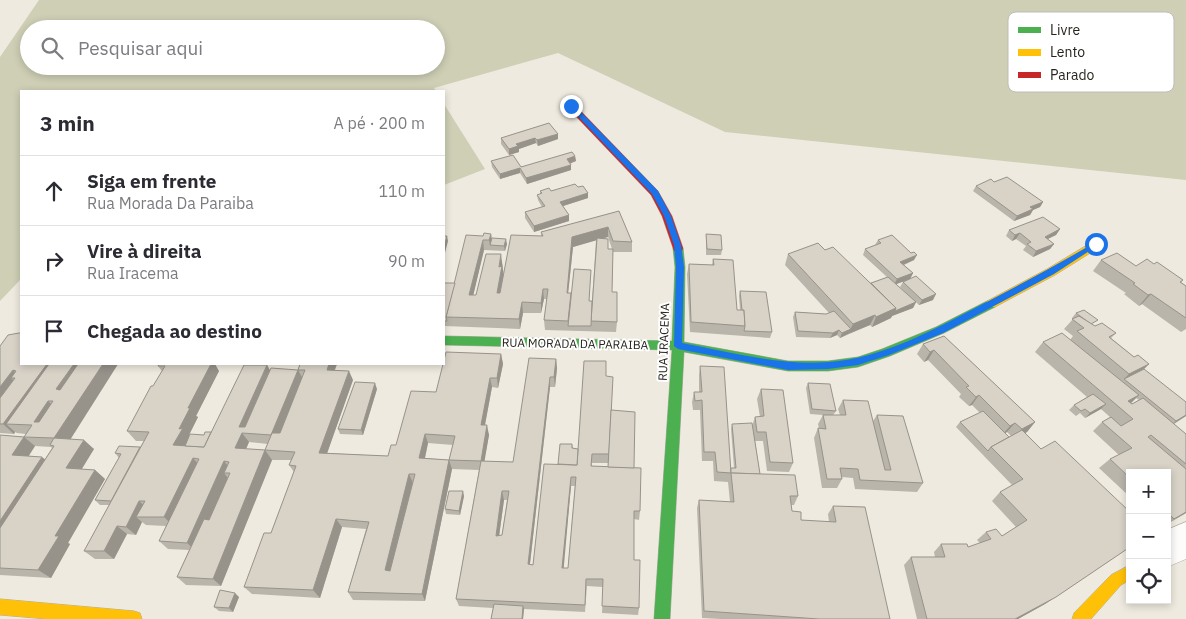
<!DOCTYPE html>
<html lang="pt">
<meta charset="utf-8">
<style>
body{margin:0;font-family:"IBM Plex Sans",sans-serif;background:#f2f2f3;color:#2b2b33}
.controls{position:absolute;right:15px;bottom:15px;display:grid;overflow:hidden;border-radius:0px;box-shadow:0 2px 8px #0003}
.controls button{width:45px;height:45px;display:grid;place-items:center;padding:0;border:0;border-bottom:1px solid #e1e1e2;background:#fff;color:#2b2b33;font:25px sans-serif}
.stop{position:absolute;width:15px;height:15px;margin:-11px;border:4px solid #1a73e8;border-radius:50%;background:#fff}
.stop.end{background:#1a73e8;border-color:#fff;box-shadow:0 1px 5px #0008}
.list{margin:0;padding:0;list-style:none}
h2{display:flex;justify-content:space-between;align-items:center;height:65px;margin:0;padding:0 20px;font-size:21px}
h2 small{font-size:16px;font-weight:400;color:#7c7c81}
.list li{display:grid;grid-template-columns:32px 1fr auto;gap:15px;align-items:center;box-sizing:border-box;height:70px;padding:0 20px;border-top:1px solid #e1e1e2}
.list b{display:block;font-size:19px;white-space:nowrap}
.list p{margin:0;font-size:16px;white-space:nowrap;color:#7c7c81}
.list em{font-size:16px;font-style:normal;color:#7c7c81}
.icon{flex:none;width:28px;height:28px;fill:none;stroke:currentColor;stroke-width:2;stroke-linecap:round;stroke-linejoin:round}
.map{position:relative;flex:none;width:1186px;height:619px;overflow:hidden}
.search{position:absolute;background:#fff;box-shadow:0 2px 8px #0003;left:20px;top:20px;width:425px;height:55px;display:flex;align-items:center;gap:12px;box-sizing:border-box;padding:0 18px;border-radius:28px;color:#7c7c81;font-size:19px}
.panel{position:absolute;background:#fff;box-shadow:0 2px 8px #0003;left:20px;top:90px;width:425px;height:275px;border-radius:0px}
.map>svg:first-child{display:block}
</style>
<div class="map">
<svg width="1186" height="619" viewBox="0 0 1186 619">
<rect width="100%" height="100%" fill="#efeadf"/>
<g fill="#cecfb5" fill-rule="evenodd">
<path d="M 39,0 L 1186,0 L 1186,180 L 725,132 L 558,53 L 434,88 L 436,91 L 21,91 L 21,279 L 0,301 L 0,57 ZM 29,29 L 436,29 L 436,66 L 29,66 Z"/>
<polygon points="444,104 485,169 444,185"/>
</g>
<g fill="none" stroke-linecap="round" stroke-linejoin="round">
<defs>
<polygon id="street" points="1186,522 1186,559 1167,567 1167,530"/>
<polygon id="fast" points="678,244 683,248 685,267 684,342 788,361 828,361 858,357 882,349 936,327 987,301 991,300 997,304 995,307 944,333 890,356 858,367 828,371 788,371 684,352 670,619 654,619 672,350 444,345 444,336 672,341 675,267 673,248"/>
<g id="slow">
<polygon points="1096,240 1101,244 1100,247 1055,275 995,307 987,307 985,304 987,301 1047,269"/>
<polygon points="1130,565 1130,580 1121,585 1091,619 1072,619 1074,613 1111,575"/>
<polygon points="0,599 134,611 140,613 142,619 47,619 0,615"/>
</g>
<polygon id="jam" points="571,103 574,104 658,191 672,216 683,248 682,251 674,251 673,248 662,216 651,195 568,108 568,104"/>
</defs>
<use href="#street" stroke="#b1ada5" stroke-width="1"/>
<use href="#fast" stroke="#b1ada5" stroke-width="1"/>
<use href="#slow" stroke="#b1ada5" stroke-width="1"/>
<use href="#jam" stroke="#b1ada5" stroke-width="1"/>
<use href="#street" fill="#fdfcfa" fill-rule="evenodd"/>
<use href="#fast" fill="#4caf50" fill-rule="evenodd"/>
<use href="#slow" fill="#ffc107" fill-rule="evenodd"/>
<use href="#jam" fill="#c62828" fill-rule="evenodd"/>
</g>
<g fill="#bab5ab" fill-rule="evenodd">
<polygon points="558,134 558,139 538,146 536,143 519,149 519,152 509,155 501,144 501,138"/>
<polygon points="575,156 576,161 570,163 571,170 527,184 520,173 500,179 492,167 491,161 521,167"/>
<polygon points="994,182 1043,202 1040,207 1033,210 1030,215 1014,221 973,191 976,186"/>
<polygon points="578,187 588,193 588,198 563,206 569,221 534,232 525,218 525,212 542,207 538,200 537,195 540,194 540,191 551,191"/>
<path d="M 619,211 L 632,242 L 632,252 L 613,252 L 612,292 L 617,322 L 616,332 L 545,330 L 544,320 L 547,299 L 544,299 L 541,313 L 523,313 L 520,329 L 444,326 L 444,283 L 455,283 L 483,236 L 491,234 L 492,238 L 507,244 L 505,251 L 484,250 L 473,295 L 476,295 L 503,264 L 502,267 L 503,275 L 541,236 L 541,232 ZM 608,237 L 612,249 L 608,249 L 608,239 L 604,238 ZM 596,240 L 592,301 L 589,301 L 591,270 L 571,299 L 568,293 L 573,247 Z"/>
<polygon points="1060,229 1056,235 1048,239 1054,244 1050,249 1033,257 1023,250 1026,246 1016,239 1012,241 1006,236 1009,230"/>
<polygon points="706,234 722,250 721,255 706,255"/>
<polygon points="878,240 914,260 904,265 913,273 910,279 933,300 919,305 900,287 903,282 910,279 896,284 916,302 913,308 892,316 891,318 872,327 870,325 840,338 837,335 830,338 796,337 793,317 795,312 826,314 829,313 785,265 788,254 825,250 871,283 887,277 863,255 865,249 875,245"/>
<polygon points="713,259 737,310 740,310 739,296 740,291 772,332 770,338 690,332 687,274 689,264 712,265"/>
<polygon points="1101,260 1136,266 1154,264 1183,280 1181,282 1186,286 1186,329 1181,332 1142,304 1139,306 1124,294 1126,293 1093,271"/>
<path d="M 1076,313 L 1095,326 L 1116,333 L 1111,338 L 1134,357 L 1149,364 L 1144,369 L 1186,416 L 1174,424 L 1186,434 L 1186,513 L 1167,524 L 1167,473 L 1130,473 L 1130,497 L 1099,468 L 1110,459 L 1119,455 L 1093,431 L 1102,422 L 1110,417 L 1101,409 L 1085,418 L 1080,413 L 1076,416 L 1069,410 L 1074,405 L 1087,397 L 1035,352 L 1043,342 L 1070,340 L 1073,336 L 1064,329 L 1073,319 L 1072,318 ZM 1136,398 L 1139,400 L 1132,404 L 1131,403 Z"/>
<path d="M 944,336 L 1035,422 L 1027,432 L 1025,433 L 1130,547 L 1045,604 L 1018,619 L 917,619 L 904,565 L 911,557 L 935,557 L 934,552 L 941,544 L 968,547 L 980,543 L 977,540 L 986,532 L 1002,536 L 1016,527 L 992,501 L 1000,492 L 1012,485 L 956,427 L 960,422 L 980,413 L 972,405 L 969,406 L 959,397 L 961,394 L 928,360 L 924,362 L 917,354 L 923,344 ZM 1007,432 L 1011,436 L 1009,437 L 1005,433 Z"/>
<path d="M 0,346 L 21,364 L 118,364 L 70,439 L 94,449 L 81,469 L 95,470 L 105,479 L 68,543 L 70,544 L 51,578 L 0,575 L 0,435 L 24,437 L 26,434 L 17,433 L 15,432 L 14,434 L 0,433 ZM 35,446 L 51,447 L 52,448 L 45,459 L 29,456 Z"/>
<path d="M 501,354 L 503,364 L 498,388 L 492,387 L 485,425 L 489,435 L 484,461 L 513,462 L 556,359 L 557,368 L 555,387 L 550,387 L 530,564 L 533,565 L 558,464 L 572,444 L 573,448 L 578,449 L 606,376 L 612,410 L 634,468 L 640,511 L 639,520 L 634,519 L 634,560 L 639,608 L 638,615 L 602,613 L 603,587 L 587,586 L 585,612 L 524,609 L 523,619 L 491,619 L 493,608 L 459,606 L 456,599 L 479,470 L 452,469 L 425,601 L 353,600 L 348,592 L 366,529 L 342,527 L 320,598 L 252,594 L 244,587 L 271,533 L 294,472 L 289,465 L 291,460 L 272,460 L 221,586 L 186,585 L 177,577 L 189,550 L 168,549 L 159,541 L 166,526 L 146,525 L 142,522 L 136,535 L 127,534 L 114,559 L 95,559 L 84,551 L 109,505 L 100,505 L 95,500 L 119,458 L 115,453 L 140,447 L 144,441 L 136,441 L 127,431 L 162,371 L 158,366 L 219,371 L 196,416 L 198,417 L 189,435 L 189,436 L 204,435 L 211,432 L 270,370 L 298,370 L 300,364 L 337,364 L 335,370 L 353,380 L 327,453 L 388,456 L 436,392 ZM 249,442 L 268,444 L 265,450 L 246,449 ZM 428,443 L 453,445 L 449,460 L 425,458 ZM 592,463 L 609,463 L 608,467 L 592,466 ZM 571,486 L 575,486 L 568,568 L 563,568 ZM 504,500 L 507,500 L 502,535 L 499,536 Z"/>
<polygon points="700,366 731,468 734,468 731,429 732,424 752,426 755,417 760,417 757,399 761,389 793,463 789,472 767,471 763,441 755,441 760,474 798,496 794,505 791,505 792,511 801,520 829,522 828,514 833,506 890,619 721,619 702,618 697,508 699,500 730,502 728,482 714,481 713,461 702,461 700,410 693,410 692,402 694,392 699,392 699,375"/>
<polygon points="808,383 836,411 833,415 840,415 838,409 843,400 873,421 877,415 923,483 917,492 855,489 853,478 842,477 842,479 837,488 822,488 814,438 818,428 819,428 818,424 823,415 810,414 806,388"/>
<polygon points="377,389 363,435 340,434 338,429"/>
<polygon points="464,496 460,515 446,514 445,509"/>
<polygon points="239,597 233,612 219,611 214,607"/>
</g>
<g fill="#97938b">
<polygon points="558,134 558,139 538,146 537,140"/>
<polygon points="535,138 536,143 519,149 519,152 509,155 509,149 516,144"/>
<polygon points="575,156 576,161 567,165 567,159"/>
<polygon points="571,165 571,170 527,184 526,178"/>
<polygon points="520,168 520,173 500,179 500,174"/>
<polygon points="588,193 588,198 560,207 560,202"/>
<polygon points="1043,202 1040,207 1033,210 1030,215 1014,221 1017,216 1030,207"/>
<polygon points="569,215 569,221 534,232 534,226"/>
<polygon points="608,227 608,237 573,247 567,304 567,293 572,237"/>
<polygon points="1060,229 1056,235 1041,242 1045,237"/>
<polygon points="1020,233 1016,239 1012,241 1015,235"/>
<polygon points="491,234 492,244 490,245 489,240"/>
<polygon points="447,236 448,241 444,257 444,247"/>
<polygon points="506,239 507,244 505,251 504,246"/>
<polygon points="483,240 484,250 471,305 469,295"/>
<polygon points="1054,244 1050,249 1033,257 1036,251"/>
<polygon points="501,254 504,277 498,303 497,293 499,267"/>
<polygon points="917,255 914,260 898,267 900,262"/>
<polygon points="913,273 910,279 894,285 897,279"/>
<polygon points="543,289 544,299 541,313 541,303"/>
<polygon points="936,294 933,300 919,305 922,300"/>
<polygon points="1151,294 1142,304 1139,306 1148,295"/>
<polygon points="522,302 523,313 520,329 519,319"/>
<polygon points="916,302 913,308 892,316 891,318 872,327 876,317 896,308"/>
<polygon points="875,315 870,325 848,334 853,324"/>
<polygon points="851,329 848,334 840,338 842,333"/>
<polygon points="839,330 837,335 830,338 833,333"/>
<polygon points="934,350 928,360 924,362 930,352"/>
<polygon points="501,354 503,364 498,388 497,378"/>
<polygon points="556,359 557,368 555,387 554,377"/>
<polygon points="47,364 59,364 6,424 15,432 14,434 3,424"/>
<polygon points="74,364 89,364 66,399 56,389"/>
<polygon points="103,364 118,364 65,448 54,438"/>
<polygon points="211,364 215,364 219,371 196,416 198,417 189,435 191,437 184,450 173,445 188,408"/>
<polygon points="329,364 337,364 331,379 327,370"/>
<polygon points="1149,364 1139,374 1124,379 1129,374"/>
<polygon points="267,365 273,375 247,433 239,427"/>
<polygon points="13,370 23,380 11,378 19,386 0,411 0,387"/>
<polygon points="298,370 303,379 277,444 271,435"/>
<polygon points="349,371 353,380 324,462 319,453"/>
<polygon points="550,377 550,387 529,572 528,564"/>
<polygon points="490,378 492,387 483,435 481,425"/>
<polygon points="375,383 377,389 363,435 361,430"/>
<polygon points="979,395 972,405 969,406 976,397"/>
<polygon points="1139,395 1129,405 1128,401"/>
<polygon points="48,401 58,410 45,431 34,422"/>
<polygon points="1106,404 1101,409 1085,418 1090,413"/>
<polygon points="1186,415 1186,416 1170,426 1176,421"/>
<polygon points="1035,422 1027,432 1014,439 1022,429"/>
<polygon points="1015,423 1007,432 1002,435 1010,426"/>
<polygon points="487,425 489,435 483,470 481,461"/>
<polygon points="242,433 249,442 242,458 235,448"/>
<polygon points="425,434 428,443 423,467 419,458"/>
<polygon points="24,437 35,446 23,464 12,455"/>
<polygon points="84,440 94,449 77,477 66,468"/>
<polygon points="265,450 272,460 221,586 213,579"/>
<polygon points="42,457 53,466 0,548 0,521"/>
<polygon points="193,458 201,467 173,526 164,517"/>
<polygon points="449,460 452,469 425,601 422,594"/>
<polygon points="224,461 231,470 224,473 228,478 196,551 187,543"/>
<polygon points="95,470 105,479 68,543 70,544 51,578 38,570 55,536"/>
<polygon points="409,474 413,483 390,578 385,570"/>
<polygon points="571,477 571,486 563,576 562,568"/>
<polygon points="463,491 464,496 460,515 459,511"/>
<polygon points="502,491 504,500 498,544 496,536"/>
<polygon points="139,501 148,509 136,517 142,522 136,535 126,527"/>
<polygon points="1186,512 1186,513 1167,524"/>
<polygon points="336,519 342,527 320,598 313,590"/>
<polygon points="117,526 127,534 114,559 104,551"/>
<polygon points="235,593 239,597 233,612 229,608"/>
<polygon points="1056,597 1045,604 1018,619 1015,619"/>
<polygon points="523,606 524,609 523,619 522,619"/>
</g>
<g fill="#d8d2c7" stroke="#97938b" fill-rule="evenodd">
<polygon points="549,123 558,134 537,140 535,138 516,144 518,146 509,149 501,138"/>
<polygon points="572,152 575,156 567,159 571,165 526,178 520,168 500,174 491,161 513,155 521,167"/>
<polygon points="1007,177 1043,202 1030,207 1033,209 1017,216 976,186 991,179 994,182"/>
<polygon points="575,184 578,187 583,186 588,193 560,202 569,215 534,226 525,212 545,206 537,195 542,193 540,191 549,188 551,191"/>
<polygon points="619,211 632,242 613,241 608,227 572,237 567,293 571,293 568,321 544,320 548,289 543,289 541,303 522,302 519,319 446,317 466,235 483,236 484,233 491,234 489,240 483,240 469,295 476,295 486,254 501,254 499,267 502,266 497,293 500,293 511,235 543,236 541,232"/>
<polygon points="1043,217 1060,229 1045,237 1054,244 1036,251 1027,244 1031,242 1020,233 1015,235 1009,230"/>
<polygon points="706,234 721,235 722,250 707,249"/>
<polygon points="892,235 911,253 914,252 917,255 900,262 913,273 897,279 865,249 881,243 878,240"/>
<polygon points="444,236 447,236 444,247"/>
<polygon points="492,238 506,239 504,246 490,245"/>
<polygon points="597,238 608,239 608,249 613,249 612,292 617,292 617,322 591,321"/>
<polygon points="818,243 825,250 833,247 896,308 876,317 875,315 853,324 788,254"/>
<polygon points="1117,253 1136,266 1147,259 1154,264 1157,262 1183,280 1180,282 1186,286 1186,318 1151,294 1148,295 1133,284 1135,283 1101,260"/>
<polygon points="713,259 733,260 737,310 744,310 745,326 691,322 689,264 714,265"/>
<polygon points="574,269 591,270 589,301 592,301 591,326 568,326"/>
<polygon points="916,276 936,294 922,300 903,282"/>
<polygon points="888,277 916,302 895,311 896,308 871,283"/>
<polygon points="444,283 455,283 446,317 447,321 444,321"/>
<polygon points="740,291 766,292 772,332 744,331 745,326 744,310 742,310"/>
<polygon points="1084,310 1098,320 1091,324 1076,313"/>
<polygon points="834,311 851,329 842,333 839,330 833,333 798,331 795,312 826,314"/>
<polygon points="1079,316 1095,326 1102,323 1116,333 1109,337 1134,357 1138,355 1149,364 1129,374 1077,331 1084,328 1072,319"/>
<polygon points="19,333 21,333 21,364 47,364 3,424 0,424 0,398 15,378 11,378 16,371 13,370 0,387 0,346 8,335"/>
<polygon points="1062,333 1139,395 1128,401 1132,404 1143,398 1186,434 1186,464 1151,435 1148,437 1186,469 1186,512 1174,519 1167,512 1167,473 1130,473 1130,478 1110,459 1132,448 1102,422 1111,417 1121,426 1133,419 1043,342"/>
<polygon points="944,336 1035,422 1022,429 1015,423 1010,426 979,395 976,397 966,387 969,386 934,350 930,352 923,344"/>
<path d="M 446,352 L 501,354 L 497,378 L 490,378 L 481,425 L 487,425 L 481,461 L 449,460 L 422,594 L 348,592 L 369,522 L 336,519 L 313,590 L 244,587 L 264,533 L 271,533 L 296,466 L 289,465 L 295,452 L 265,450 L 213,579 L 177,577 L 204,519 L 209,520 L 230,473 L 224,473 L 229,462 L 224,461 L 187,543 L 159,541 L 199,459 L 193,458 L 164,517 L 136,517 L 145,501 L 139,501 L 126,527 L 117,526 L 104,551 L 84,551 L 149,432 L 127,431 L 151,386 L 153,386 L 165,366 L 158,366 L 159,364 L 211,364 L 188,408 L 190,408 L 179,429 L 183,428 L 173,445 L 204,447 L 244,365 L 267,365 L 239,427 L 245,427 L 271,368 L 298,370 L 300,364 L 329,364 L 327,370 L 349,371 L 319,453 L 388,456 L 391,445 L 396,445 L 411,391 L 436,392 L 443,364 L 444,364 L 444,360 ZM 298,370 L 305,370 L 280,433 L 272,433 L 265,450 L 235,448 L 242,433 L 271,435 ZM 425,434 L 455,436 L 449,460 L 419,458 ZM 409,474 L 415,474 L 390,571 L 385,570 Z"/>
<path d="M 529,358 L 556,359 L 554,377 L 550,377 L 528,564 L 533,565 L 544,464 L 577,465 L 584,361 L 606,361 L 606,376 L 613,377 L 609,454 L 592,454 L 591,466 L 641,468 L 640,511 L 634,511 L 634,560 L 640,560 L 639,608 L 602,606 L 603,579 L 586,579 L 585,605 L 456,599 L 481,461 L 513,462 ZM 571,477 L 576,477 L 568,568 L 562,568 ZM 502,491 L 509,491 L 502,535 L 496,536 Z"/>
<path d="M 49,364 L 74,364 L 56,389 L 60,390 L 78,364 L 103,364 L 54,438 L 24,437 L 32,425 L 6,424 ZM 48,401 L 53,401 L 39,422 L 34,422 Z"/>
<polygon points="700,366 724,367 731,473 717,472 715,452 704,452 702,400 695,401 694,392 702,392"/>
<polygon points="1144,369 1186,402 1186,415 1176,421 1124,379"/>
<polygon points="355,382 375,383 361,430 338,429"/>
<polygon points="808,383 830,384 836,411 812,409"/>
<polygon points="761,389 783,390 793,463 770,462 766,432 757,432 755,417 764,416"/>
<polygon points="1093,394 1106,404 1090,413 1085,409 1081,411 1074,405"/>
<polygon points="843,400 868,401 885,470 891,470 877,415 903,416 923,483 860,480 858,469 840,468 842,479 827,479 818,428 826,429 823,415 846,415"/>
<polygon points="611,410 635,412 634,468 608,467"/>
<polygon points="983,411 1009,437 991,447 988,451 960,422"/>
<polygon points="752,423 760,474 731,473 731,468 736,468 732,424"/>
<polygon points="1022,430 1041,449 1055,441 1130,512 1130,547 1056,597 1015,619 927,619 911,557 945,557 941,544 967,544 968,547 991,539 986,532 996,529 1002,536 1027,520 1000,492 1023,479 991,447"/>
<polygon points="205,432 211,432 204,447 185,446 190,434 204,435"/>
<polygon points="0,435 24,437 12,455 42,457 0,521"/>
<polygon points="54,438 84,440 66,468 95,470 55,536 59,536 38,570 0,568 0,528 54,446 50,445"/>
<polygon points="560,444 572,444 572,448 578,449 577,465 558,464"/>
<polygon points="119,446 140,447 111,501 95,500 121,454 115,453"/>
<polygon points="731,473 795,475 798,496 790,496 792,511 801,512 801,520 836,522 833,506 865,507 890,619 819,619 704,611 699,500 734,502"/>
<polygon points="449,491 463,491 459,511 445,509"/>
<polygon points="220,590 235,593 229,608 214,607"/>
<polygon points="494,604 523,606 522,619 491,619"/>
</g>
<path fill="#1a73e8" d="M 569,104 L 573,104 L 658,191 L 671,216 L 681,245 L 684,267 L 682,343 C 730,352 780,366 829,362 C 883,358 933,330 981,305 C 1019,285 1057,265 1094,243 L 1100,244 L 1054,274 L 943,333 L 889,355 L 858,365 L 828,369 L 788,370 L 678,349 L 674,346 L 676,267 L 674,245 L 664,216 L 652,194 L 569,107 Z"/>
<g text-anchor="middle" stroke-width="4" stroke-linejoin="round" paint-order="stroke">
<g font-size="12" fill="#27241d" stroke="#fff">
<text transform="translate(664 342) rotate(-88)" y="4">RUA IRACEMA</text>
<text transform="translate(575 344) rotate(1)" y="4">RUA MORADA DA PARAIBA</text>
</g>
</g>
<rect x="1008" y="12" width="166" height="80" rx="8" fill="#fff" stroke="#bebdbb" stroke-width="1"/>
<rect x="1018" y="27" width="23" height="6" fill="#4caf50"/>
<rect x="1018" y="49" width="23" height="7" fill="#ffc107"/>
<rect x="1018" y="72" width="23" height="6" fill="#c62828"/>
<g font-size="14" fill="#27241d">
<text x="1050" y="35">Livre</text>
<text x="1050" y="57">Lento</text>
<text x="1050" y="80">Parado</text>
</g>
</svg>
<div class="controls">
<button>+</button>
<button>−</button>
<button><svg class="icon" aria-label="locate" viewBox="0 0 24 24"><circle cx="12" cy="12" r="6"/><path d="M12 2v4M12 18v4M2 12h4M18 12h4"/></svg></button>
</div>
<div class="stop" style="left:1096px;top:244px"></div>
<div class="stop end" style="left:571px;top:106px"></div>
<div class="search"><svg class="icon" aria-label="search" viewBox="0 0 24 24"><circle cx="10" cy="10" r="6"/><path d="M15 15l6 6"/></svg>Pesquisar aqui</div>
<section class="panel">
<h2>3 min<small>A pé · 200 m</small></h2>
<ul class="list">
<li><svg class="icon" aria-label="ahead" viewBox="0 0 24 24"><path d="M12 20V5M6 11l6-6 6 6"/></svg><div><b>Siga em frente</b><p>Rua Morada Da Paraiba</p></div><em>110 m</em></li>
<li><svg class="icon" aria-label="right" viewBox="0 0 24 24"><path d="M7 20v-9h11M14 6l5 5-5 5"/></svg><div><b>Vire à direita</b><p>Rua Iracema</p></div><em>90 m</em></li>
<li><svg class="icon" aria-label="arrive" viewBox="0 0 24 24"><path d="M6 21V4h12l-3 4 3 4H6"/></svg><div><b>Chegada ao destino</b></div></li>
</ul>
</section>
</div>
